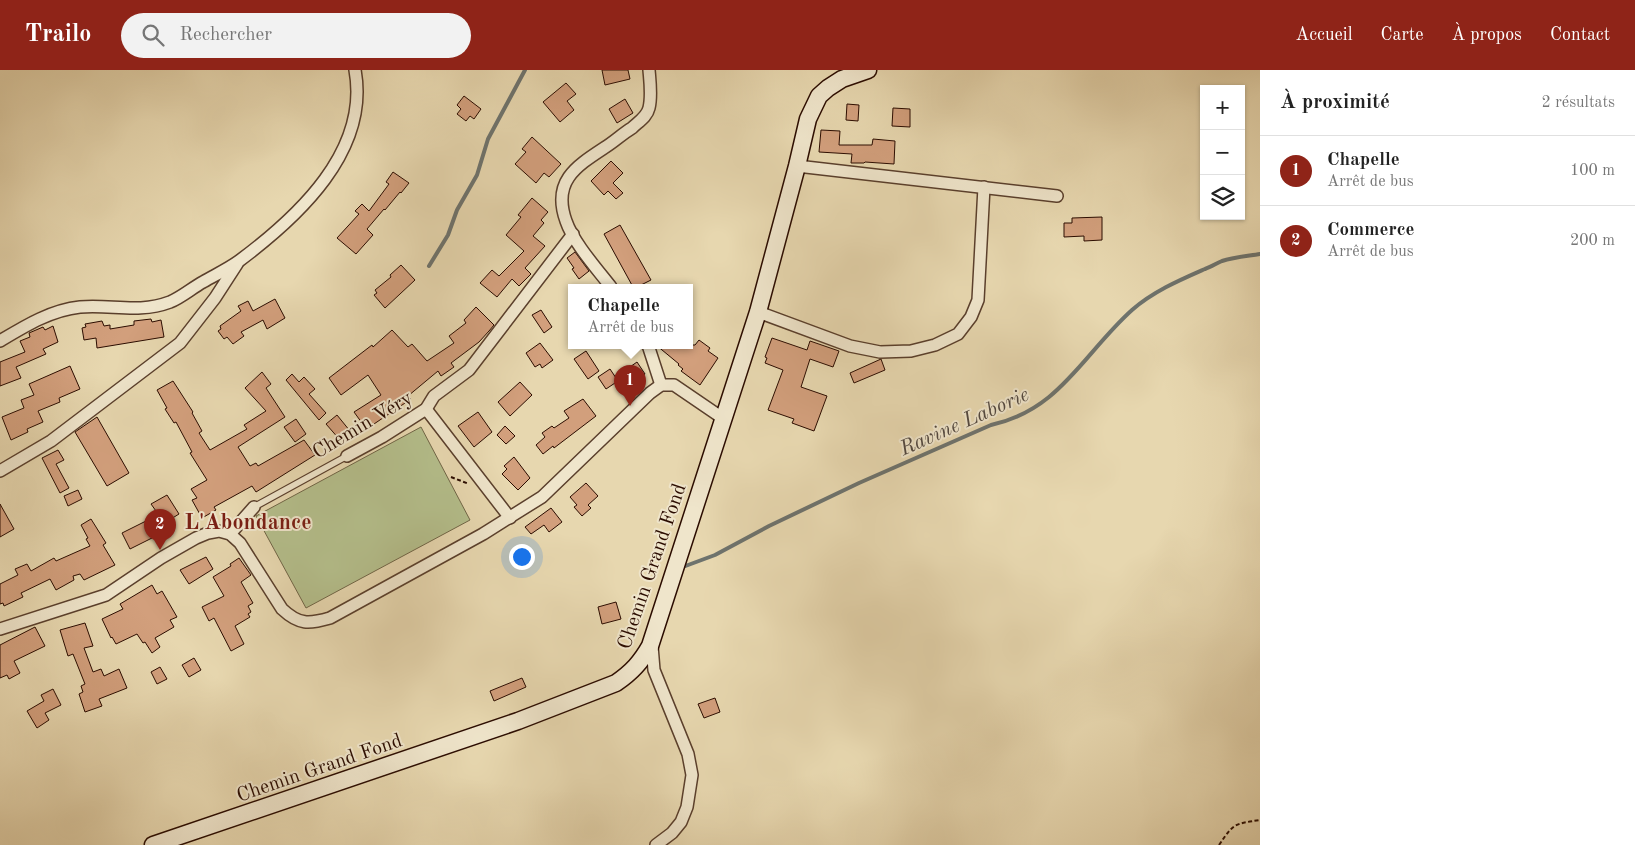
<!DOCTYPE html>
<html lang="fr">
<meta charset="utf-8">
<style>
body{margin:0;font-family:"Old Standard TT",serif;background:#f2f2f2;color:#222}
.controls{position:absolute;right:15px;top:15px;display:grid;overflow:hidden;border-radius:0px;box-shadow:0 1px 4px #0004}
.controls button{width:45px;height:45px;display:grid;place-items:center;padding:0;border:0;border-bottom:1px solid #e0e0e0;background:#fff;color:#222;font:25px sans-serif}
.you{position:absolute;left:521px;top:486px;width:18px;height:18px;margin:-12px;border:4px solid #fff;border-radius:50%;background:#1a73e8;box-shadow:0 0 0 8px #1a73e833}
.badge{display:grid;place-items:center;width:32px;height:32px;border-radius:50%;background:#8f2418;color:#fff;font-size:16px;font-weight:700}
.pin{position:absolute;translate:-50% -41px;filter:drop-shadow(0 1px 2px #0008)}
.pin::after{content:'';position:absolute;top:26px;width:18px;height:15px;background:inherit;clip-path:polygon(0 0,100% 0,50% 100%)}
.popup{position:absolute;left:568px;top:214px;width:125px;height:65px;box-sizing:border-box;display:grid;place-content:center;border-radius:0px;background:#fff;filter:drop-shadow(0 1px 4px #0005);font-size:16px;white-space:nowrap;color:#767676}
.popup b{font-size:19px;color:#222}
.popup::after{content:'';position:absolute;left:50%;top:100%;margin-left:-10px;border:10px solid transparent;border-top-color:#fff}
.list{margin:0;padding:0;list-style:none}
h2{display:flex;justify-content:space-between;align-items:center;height:65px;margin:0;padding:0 20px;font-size:21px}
h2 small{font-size:16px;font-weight:400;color:#767676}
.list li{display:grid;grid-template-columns:32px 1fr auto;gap:15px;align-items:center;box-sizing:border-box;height:70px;padding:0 20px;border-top:1px solid #e0e0e0}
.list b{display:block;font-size:19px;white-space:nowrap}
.list p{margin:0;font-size:16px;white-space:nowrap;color:#767676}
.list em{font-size:16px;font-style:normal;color:#767676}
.icon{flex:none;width:28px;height:28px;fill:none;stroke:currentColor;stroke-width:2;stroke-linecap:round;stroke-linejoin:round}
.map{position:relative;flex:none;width:1260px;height:775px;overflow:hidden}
header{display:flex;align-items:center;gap:30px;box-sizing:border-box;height:70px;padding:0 25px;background:#8f2418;color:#fff}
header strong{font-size:24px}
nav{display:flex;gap:28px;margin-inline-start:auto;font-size:18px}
.search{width:350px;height:45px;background:#f2f2f2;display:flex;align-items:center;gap:12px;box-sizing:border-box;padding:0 18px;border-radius:28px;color:#767676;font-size:19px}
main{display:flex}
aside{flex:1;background:#fff}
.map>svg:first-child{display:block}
</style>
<header>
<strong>Trailo</strong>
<div class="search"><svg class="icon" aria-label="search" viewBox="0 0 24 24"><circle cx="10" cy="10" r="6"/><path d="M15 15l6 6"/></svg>Rechercher</div>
<nav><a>Accueil</a><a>Carte</a><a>À propos</a><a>Contact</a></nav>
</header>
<main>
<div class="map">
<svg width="1260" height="775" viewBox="0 0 1260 775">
<rect width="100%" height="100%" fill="#e7d7af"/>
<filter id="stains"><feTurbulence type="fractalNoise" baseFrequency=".004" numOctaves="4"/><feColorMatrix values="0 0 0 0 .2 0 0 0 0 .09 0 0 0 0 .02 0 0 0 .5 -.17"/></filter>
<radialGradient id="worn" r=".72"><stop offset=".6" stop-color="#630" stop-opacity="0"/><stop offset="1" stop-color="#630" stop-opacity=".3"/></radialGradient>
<polygon fill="#b4be8b" stroke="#706546" points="421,357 470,450 306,538 256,446"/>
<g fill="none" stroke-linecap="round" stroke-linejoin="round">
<g stroke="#6e736d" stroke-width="4">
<polyline points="429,196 448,165 457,140 477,105 488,69 525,0"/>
<path d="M 680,498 L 715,485 L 769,456 L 859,413 L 991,355 C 1060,340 1083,284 1132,240 C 1154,221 1180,210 1205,199 C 1211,197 1217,193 1222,191 C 1234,187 1248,186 1260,184"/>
</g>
</g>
<g fill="#d29f7c" stroke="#2b0c00">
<polygon points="602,0 628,0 630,9 605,15"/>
<polygon points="566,13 576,24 567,31 574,40 560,52 543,32"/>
<polygon points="464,26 481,39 474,49 470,46 466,51 457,44 461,39 457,35"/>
<polygon points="625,29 633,43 617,53 609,39"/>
<polygon points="847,34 859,35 858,51 846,50"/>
<polygon points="893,38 910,39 910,57 892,56"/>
<polygon points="821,60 840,61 839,75 872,75 873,69 895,71 894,94 865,92 864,93 851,93 852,84 819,82"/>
<polygon points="532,67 561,94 549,107 544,103 536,113 515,94 526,82 522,79"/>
<polygon points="611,91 623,103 613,113 623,123 616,129 608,121 604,125 591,111"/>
<polygon points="393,102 409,113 401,123 400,122 385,140 384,139 367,159 373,165 356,184 337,168 359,144 355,141 362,134 369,141 389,114 386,112"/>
<polygon points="532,128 548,142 541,150 544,153 533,166 545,176 525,198 531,204 519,216 512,209 497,227 480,213 492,200 499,206 524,181 506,165 521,147 518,145"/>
<polygon points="1102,147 1102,170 1084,171 1084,166 1064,167 1064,153 1072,153 1072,148"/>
<polygon points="620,155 651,210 637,217 633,217 604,164"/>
<polygon points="575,182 589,201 579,209 572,199 574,198 567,188"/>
<polygon points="401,195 415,210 385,238 374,225 377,223 375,220 391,207 390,205"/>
<polygon points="275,229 285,248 267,259 263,250 241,262 244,266 233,274 227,267 224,269 218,261 221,259 220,256 241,241 238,236 248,231 253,241"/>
<polygon points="476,237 494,255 489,261 479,272 451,293 454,297 441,306 438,301 408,326 411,329 371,356 368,349 362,353 354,342 381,325 368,305 341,325 329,308 372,275 373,277 392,260 408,277 412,274 427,291 454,273 449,266 466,253 464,250"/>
<polygon points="541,240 552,257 544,263 532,245"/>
<polygon points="151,249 152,252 161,250 164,267 97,278 96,268 84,270 82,258 86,257 85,254 102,251 104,256 110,255 110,259 134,255 134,251"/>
<polygon points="53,256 58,272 43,279 46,284 16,297 21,308 0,316 0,292 25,282 20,271 30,267 29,263 43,257 45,260"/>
<polygon points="772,268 807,280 810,271 839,281 833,297 810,289 801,317 827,326 814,361 792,353 794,349 768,340 783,300 765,293 767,288 765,287"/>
<polygon points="699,270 710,278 708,281 718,288 700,315 681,301 683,299 678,295 679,294 656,275 695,275"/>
<polygon points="540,273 553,290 542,298 540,294 535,297 526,283"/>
<polygon points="586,281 599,301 588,309 574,289"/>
<polygon points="881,289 885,300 854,313 850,303"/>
<polygon points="637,292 645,304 634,311 627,299"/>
<polygon points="70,296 80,319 59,328 60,332 38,341 43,352 27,359 28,362 11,370 2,347 24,338 21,330 34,325 29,314"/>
<polygon points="610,299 618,311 606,319 598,307"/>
<polygon points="262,302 271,314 266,318 285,347 238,377 250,396 256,393 258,396 304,370 315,385 256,422 252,416 214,437 216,440 202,448 192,430 197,428 191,419 207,410 190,383 192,382 176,352 174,353 165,339 167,338 157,320 173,311 193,342 192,343 202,361 199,363 210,380 247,359 244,355 266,341 245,318"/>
<polygon points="292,304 299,312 304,307 315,319 309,324 326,343 319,350 286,310"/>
<polygon points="520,312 532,325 510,346 498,332"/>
<polygon points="583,329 596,346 554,378 553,376 543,384 536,375 545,367 542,363 552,356 554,358 569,348 564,341"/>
<polygon points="478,342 492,362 474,377 458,356"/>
<polygon points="337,345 350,361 340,370 326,354"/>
<polygon points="97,347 129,403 107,416 75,362"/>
<polygon points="296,349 306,364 295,372 284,357"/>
<polygon points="505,356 515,366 506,374 497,365"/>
<polygon points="58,380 64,390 56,394 69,418 60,423 42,388"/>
<polygon points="514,387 530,408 518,420 502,404 507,399 504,396"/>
<polygon points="586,413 598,426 588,435 591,438 582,446 574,437 577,435 570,427"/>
<polygon points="78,420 82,429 68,436 64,426"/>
<polygon points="167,425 179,444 150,462 152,468 130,479 122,463 156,446 153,443 156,441 151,434"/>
<polygon points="0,434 14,459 0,467"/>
<polygon points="551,438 562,452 549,462 544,455 531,464 525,457"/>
<polygon points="91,449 106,473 103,475 115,495 84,510 80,504 73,506 74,510 56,520 50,509 21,523 23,527 4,536 3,533 0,534 0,514 18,505 15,499 27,494 31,501 54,488 56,491 90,476 86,469 88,468 81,455"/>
<polygon points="206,487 213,499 189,514 180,500"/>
<polygon points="239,488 251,505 241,512 253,533 248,536 251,542 248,544 250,547 235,556 244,574 231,581 214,548 209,551 202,537 224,526 213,507 231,496 230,494"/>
<polygon points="152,515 157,524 162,521 177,547 170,550 174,557 155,568 160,577 152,583 145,572 143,573 137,564 116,574 112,567 111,568 102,549 123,539 120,534"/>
<polygon points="616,532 621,549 602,554 598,537"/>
<polygon points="85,553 93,576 84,578 93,602 101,599 104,606 119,599 127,618 99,629 102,636 85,642 79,624 83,622 81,616 85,614 73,584 68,586 60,560"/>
<polygon points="35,557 45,576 14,591 20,603 9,609 7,605 0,608 0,575"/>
<polygon points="194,588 201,600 189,607 182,595"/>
<polygon points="160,597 167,609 157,614 151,602"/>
<polygon points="522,608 526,617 494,631 490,621"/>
<polygon points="53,619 61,635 45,643 49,650 37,658 27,641 44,631 41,625"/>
<polygon points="715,628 720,642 704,648 698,634"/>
</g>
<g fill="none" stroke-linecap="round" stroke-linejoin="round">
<defs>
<polyline id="lane" points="254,437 347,386"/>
<g id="street">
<polyline points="797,96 1057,126"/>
<path d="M 611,217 C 597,199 573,172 566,151 C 552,112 575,97 604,78 C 614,72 622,64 632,58 C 638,52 647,47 649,38 C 652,26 650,12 649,0"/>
<polyline points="758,242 850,276 880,282 911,281 935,275 958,264 971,247 978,230 984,117"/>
<path d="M 0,271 C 25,256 51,240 80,237 C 111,234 138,244 170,232 C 182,227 192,218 203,212 C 215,205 228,199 239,191 C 298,147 370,81 355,0"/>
<polyline points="648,275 661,315"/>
<polyline points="426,339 510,448"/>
<polyline points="347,386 382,367 426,339 434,326 469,300 573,164"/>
<polyline points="0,401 51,371 180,273 215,228 237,194"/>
<polyline points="230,464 254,437"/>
<path d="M 0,559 L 106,525 L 161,488 L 196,468 L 208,463 L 219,461 L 230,464 L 240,473 L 282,539 C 299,555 309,554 330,548 L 483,464 L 542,427 L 650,323 L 661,315 L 674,315 L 718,345 L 725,347"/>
<polyline points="650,576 652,576 654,600 688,684 692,705 687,737 681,752 672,763 656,775"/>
</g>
<path id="secondary" d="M 153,775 L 518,651 L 616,613 C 632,602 641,592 650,576 L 758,242 L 797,96 L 808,49 L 819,26 L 828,18 L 842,9 L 868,0"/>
</defs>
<use href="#lane" stroke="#5a3f2c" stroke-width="8"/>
<use href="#street" stroke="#5a3f2c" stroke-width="14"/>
<use href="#secondary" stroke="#2b0c00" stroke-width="19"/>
<g stroke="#2b0c00" stroke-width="2" stroke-dasharray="4 2.5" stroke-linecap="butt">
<polyline points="451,407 469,414"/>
<path d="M 1219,775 C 1234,753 1234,754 1260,750"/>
</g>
<use href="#lane" stroke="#efe5cb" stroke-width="5.5"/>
<use href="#street" stroke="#efe5cb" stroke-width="11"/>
<use href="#secondary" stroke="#efe5cb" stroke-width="16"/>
</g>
<g text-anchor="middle" stroke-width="4" stroke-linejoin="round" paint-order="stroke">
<g font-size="20" fill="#2b0c00" stroke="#efe5cb">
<text transform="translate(362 354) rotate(-31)" y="7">Chemin Véry</text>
<text transform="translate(651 496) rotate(-71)" y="7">Chemin Grand Fond</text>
<text transform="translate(319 697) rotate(-19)" y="7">Chemin Grand Fond</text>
</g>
<g font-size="21" font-style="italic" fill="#524840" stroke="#efe5cb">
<text transform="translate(964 351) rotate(-24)" y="7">Ravine Laborie</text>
</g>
<g font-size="22" font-weight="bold" fill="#7a1f14" stroke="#efe5cb">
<text x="248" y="459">L'Abondance</text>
</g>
</g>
<rect width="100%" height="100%" filter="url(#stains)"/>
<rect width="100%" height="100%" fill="url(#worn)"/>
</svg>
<div class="controls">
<button>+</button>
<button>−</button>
<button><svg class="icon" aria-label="layers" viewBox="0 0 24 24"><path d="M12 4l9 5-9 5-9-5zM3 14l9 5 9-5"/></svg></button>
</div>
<div class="you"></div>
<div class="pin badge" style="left:630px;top:336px">1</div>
<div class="popup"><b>Chapelle</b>Arrêt de bus</div>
<div class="pin badge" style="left:160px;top:480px">2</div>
</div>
<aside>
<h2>À proximité<small>2 résultats</small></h2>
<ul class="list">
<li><span class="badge">1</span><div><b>Chapelle</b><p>Arrêt de bus</p></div><em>100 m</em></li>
<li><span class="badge">2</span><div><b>Commerce</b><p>Arrêt de bus</p></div><em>200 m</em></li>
</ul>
</aside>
</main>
